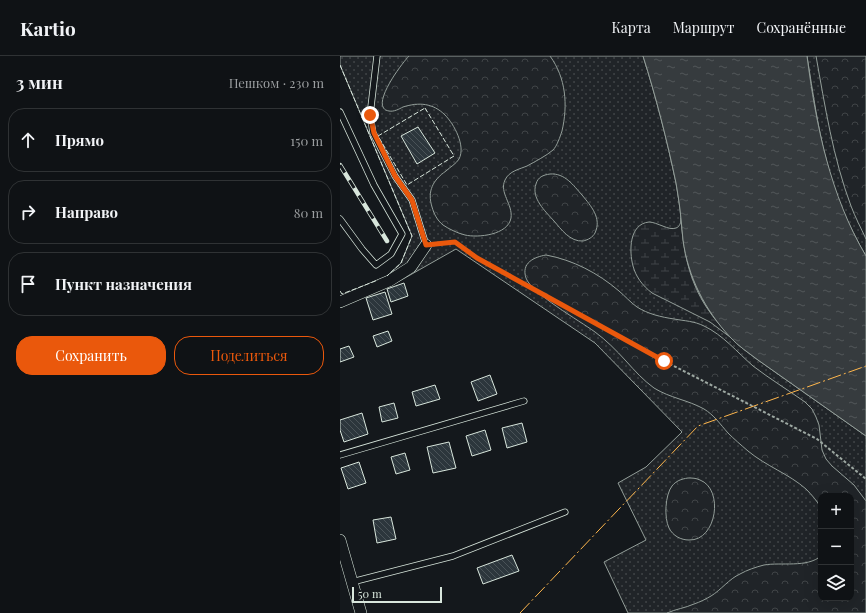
<!DOCTYPE html>
<html lang="ru">
<meta charset="utf-8">
<style>
body{margin:0;font-family:"Playfair Display",serif;background:#181b1e;color:#f1f3f6}
.controls{position:absolute;right:12px;bottom:12px;display:grid;overflow:hidden;border-radius:8px;box-shadow:0 4px 16px #0002}
.controls button{width:36px;height:36px;display:grid;place-items:center;padding:0;border:0;border-bottom:1px solid #2f3234;background:#0f1215;color:#f1f3f6;font:20px sans-serif}
.scale{position:absolute;left:12px;bottom:10px;width:90px;box-sizing:border-box;padding-left:4px;border:2px solid #d8e6dc;border-top:0;font-size:11px;line-height:14px;white-space:nowrap;color:#d8e6dc;-webkit-text-stroke:3px #14181c;paint-order:stroke}
.stop{position:absolute;width:12px;height:12px;margin:-9px;border:3px solid #ea580c;border-radius:50%;background:#fff}
.stop.end{background:#ea580c;border-color:#fff;box-shadow:0 1px 4px #0008}
.list{margin:0;padding:0;list-style:none}
h2{display:flex;justify-content:space-between;align-items:center;height:52px;margin:0;padding:0 16px;font-size:17px}
h2 small{font-size:13px;font-weight:400;color:#9b9ea0}
.list li{display:grid;grid-template-columns:26px 1fr auto;gap:12px;align-items:center;box-sizing:border-box;height:64px;margin:0 8px 8px;padding:0 8px;border:1px solid #2f3234;border-radius:16px}
.list b{display:block;font-size:15px;white-space:nowrap}
.list em{font-size:13px;font-style:normal;color:#9b9ea0}
.actions{display:flex;gap:8px;padding:12px 16px}
.actions a{flex:1;padding:9px 0;border:1px solid #ea580c;border-radius:16px;text-align:center;font-size:14px;color:#ea580c}
.actions .main{background:#ea580c;color:#fff}
.icon{flex:none;width:22px;height:22px;fill:none;stroke:currentColor;stroke-width:2;stroke-linecap:round;stroke-linejoin:round}
.map{position:relative;flex:none;width:526px;height:557px;overflow:hidden}
header{display:flex;align-items:center;gap:24px;box-sizing:border-box;height:56px;padding:0 20px;background:#0f1215;border-bottom:1px solid #2f3234}
header strong{font-size:19px}
nav{display:flex;gap:22px;margin-inline-start:auto;font-size:14px}
main{display:flex}
aside{flex:1;background:#0f1215}
.map>svg:first-child{display:block}
</style>
<header>
<strong>Kartio</strong>
<nav><a>Карта</a><a>Маршрут</a><a>Сохранённые</a></nav>
</header>
<main>
<aside>
<h2>3 мин<small>Пешком · 230 m</small></h2>
<ul class="list">
<li><svg class="icon" aria-label="ahead" viewBox="0 0 24 24"><path d="M12 20V5M6 11l6-6 6 6"/></svg><div><b>Прямо</b></div><em>150 m</em></li>
<li><svg class="icon" aria-label="right" viewBox="0 0 24 24"><path d="M7 20v-9h11M14 6l5 5-5 5"/></svg><div><b>Направо</b></div><em>80 m</em></li>
<li><svg class="icon" aria-label="arrive" viewBox="0 0 24 24"><path d="M6 21V4h12l-3 4 3 4H6"/></svg><div><b>Пункт назначения</b></div></li>
</ul>
<div class="actions"><a class="main">Сохранить</a><a>Поделиться</a></div>
</aside>
<div class="map">
<svg width="526" height="557" viewBox="0 0 526 557">
<defs>
<pattern id="grass-dots" width="8" height="8" patternUnits="userSpaceOnUse"><rect width="8" height="8" fill="#202428"/><path d="M2 2h.1M6 6h.1" fill="none" stroke="#404447" stroke-width="1.8" stroke-linecap="round"/></pattern>
<pattern id="forest-crowns" width="20" height="18" patternUnits="userSpaceOnUse"><rect width="20" height="18" fill="#202428"/><path d="M2 6a3 3 0 1 1 6 0M12 15a3 3 0 1 1 6 0" fill="none" stroke="#404447"/></pattern>
<pattern id="wetland-marsh" width="20" height="14" patternUnits="userSpaceOnUse"><rect width="20" height="14" fill="#202428"/><path d="M1 5h8M5 5V1M11 12h8M15 12V8" fill="none" stroke="#404447"/></pattern>
<pattern id="water-ripples" width="26" height="14" patternUnits="userSpaceOnUse"><rect width="26" height="14" fill="#363b3e"/><path d="M2 4q2-2 4 0t4 0M15 11q2-2 4 0t4 0" fill="none" stroke="#525759"/></pattern>
<pattern id="building-back-hatch" width="6" height="6" patternUnits="userSpaceOnUse"><rect width="6" height="6" fill="#2c363c"/><path d="M-1 5l2 2M0 0l6 6M5-1l2 2" fill="none" stroke="#4a5358"/></pattern>
</defs>
<rect width="100%" height="100%" fill="#14181c"/>
<g fill="url(#grass-dots)" stroke="#939e99" fill-rule="evenodd">
<path d="M 0,0 L 303,0 C 316,41 327,84 336,127 C 338,139 340,151 341,163 C 342,170 342,177 343,184 C 348,221 365,254 390,281 C 398,290 409,297 418,304 L 526,380 L 526,557 L 288,557 L 264,506 L 306,484 L 278,427 L 306,411 L 342,376 L 255,287 L 116,193 L 56,227 L 47,220 L 61,207 L 72,180 L 0,9 ZM 481,440 L 511,440 L 511,542 L 481,542 Z"/>
<path d="M 467,0 L 526,0 L 526,200 C 510,173 496,142 488,111 C 478,74 473,37 467,0 Z"/>
</g>
<g fill="url(#forest-crowns)" stroke="#939e99">
<path d="M 69,0 L 210,0 C 226,22 228,49 222,75 C 220,81 217,90 213,94 C 206,100 196,105 187,110 C 180,113 169,115 165,124 C 159,137 173,148 171,162 C 168,179 138,182 125,179 C 117,177 109,173 103,169 C 97,164 94,158 92,151 C 87,135 93,124 106,115 C 110,111 116,108 119,103 C 126,90 114,68 105,59 C 93,47 79,46 63,51 C 59,53 54,56 49,55 C 28,52 62,7 69,0 Z"/>
<path d="M 476,0 L 526,0 L 526,183 C 521,172 515,161 511,150 C 493,102 485,50 476,0 Z"/>
<path d="M 210,118 C 225,117 233,129 242,139 C 251,150 262,162 255,177 C 253,181 248,184 243,185 C 230,186 221,173 214,165 C 205,155 191,142 196,128 C 198,121 203,119 210,118 Z"/>
<path d="M 206,199 C 233,204 258,217 279,235 C 285,240 290,246 297,251 C 308,258 321,261 334,263 C 345,265 354,265 364,270 C 383,279 397,296 413,310 C 430,323 448,334 465,346 L 472,353 L 476,361 L 479,369 L 482,394 L 486,403 L 492,410 L 514,429 L 526,445 L 526,557 L 327,557 C 336,553 345,552 354,548 C 360,546 366,543 371,540 C 381,534 389,523 400,518 C 407,514 416,511 424,509 C 441,506 467,512 481,500 L 481,542 L 511,542 L 511,440 L 481,440 L 481,452 C 477,445 472,439 466,433 C 449,418 426,410 408,395 C 401,389 394,383 388,377 C 380,368 374,359 364,353 C 348,344 330,342 314,332 C 303,324 295,315 286,305 C 276,294 266,284 255,276 C 240,265 191,237 186,222 C 181,207 194,201 206,199 Z"/>
<path d="M 348,422 C 352,422 356,422 360,424 C 384,433 377,485 349,484 C 341,484 333,480 329,472 C 324,462 325,439 332,430 C 336,425 341,423 348,422 Z"/>
</g>
<path fill="url(#wetland-marsh)" stroke="#939e99" d="M 341,162 C 343,194 349,225 367,252 C 374,263 383,272 390,281 L 370,266 L 312,237 C 302,229 296,221 293,210 C 289,195 289,168 309,166 C 317,166 329,175 336,172 C 340,171 341,166 341,162 Z"/>
<path fill="url(#water-ripples)" stroke="#939e99" d="M 303,0 L 467,0 C 476,69 490,139 526,200 L 526,380 L 418,304 C 409,297 398,290 390,281 C 365,254 348,221 343,184 C 342,177 342,170 341,163 C 340,151 338,139 336,127 C 327,84 316,41 303,0 Z"/>
<g fill="url(#building-back-hatch)" stroke="#d8e6dc">
<polygon points="78,71 95,97 77,108 61,80"/>
<polygon points="64,227 68,240 51,246 47,233"/>
<polygon points="45,236 52,258 33,264 26,242"/>
<polygon points="48,275 52,285 37,291 33,280"/>
<polygon points="9,290 14,301 0,306 0,293"/>
<polygon points="150,319 157,338 138,345 131,326"/>
<polygon points="95,329 100,343 76,350 72,336"/>
<polygon points="54,347 58,362 42,366 39,351"/>
<polygon points="22,357 28,378 4,386 0,374 0,364"/>
<polygon points="182,367 187,386 167,392 162,372"/>
<polygon points="145,374 151,394 132,400 126,380"/>
<polygon points="109,386 116,412 93,417 87,391"/>
<polygon points="65,397 70,414 56,418 51,401"/>
<polygon points="19,406 26,427 8,433 1,412"/>
<polygon points="51,461 56,483 37,487 33,464"/>
<polygon points="172,499 179,515 143,528 137,512"/>
</g>
<g fill="none" stroke-linecap="round" stroke-linejoin="round">
<defs>
<g id="lane">
<polyline points="37,0 30,59 33,77 55,120 72,144 86,189"/>
<polyline points="0,56 34,129 62,178 51,198 36,209 22,193 0,163"/>
<polyline points="0,399 184,345"/>
<polyline points="12,526 113,500 225,456"/>
</g>
<g id="street">
<polyline points="0,246 49,225 71,211 86,189"/>
<polyline points="0,484 21,557"/>
</g>
</defs>
<use href="#lane" stroke="#d8e6dc" stroke-width="7"/>
<use href="#street" stroke="#d8e6dc" stroke-width="12"/>
<polyline stroke="#9da8a2" stroke-width="2" stroke-dasharray="3 2" stroke-linecap="butt" points="97,188 115,186 137,202 324,305 477,383 526,423"/>
<use href="#lane" stroke="#14181c" stroke-width="5.5"/>
<use href="#street" stroke="#14181c" stroke-width="11"/>
<defs>
<polyline id="rail" points="0,109 47,185"/>
</defs>
<use href="#rail" stroke="#d8e6dc" stroke-width="4.5"/>
<use href="#rail" stroke="#14181c" stroke-width="3" stroke-dasharray="9" stroke-linecap="butt"/>
<g stroke="#d8e6dc" stroke-width="1" stroke-dasharray="5 2" stroke-linecap="butt">
<polyline points="0,9 72,180 61,207 47,220"/>
<polygon points="85,52 114,100 67,129 38,80"/>
<polyline points="0,235 2,238 38,224"/>
</g>
<polyline stroke="#ffb74d" stroke-width="1" stroke-dasharray="14 3 2 3" stroke-linecap="butt" points="180,557 358,370 526,310"/>
</g>
<g fill="none" stroke-linecap="round" stroke-linejoin="round">
<polyline stroke="#ea580c" stroke-width="5" points="30,59 34,77 55,120 72,144 86,189 115,186 137,202 324,305"/>
</g>
</svg>
<div class="controls">
<button>+</button>
<button>−</button>
<button><svg class="icon" aria-label="layers" viewBox="0 0 24 24"><path d="M12 4l9 5-9 5-9-5zM3 14l9 5 9-5"/></svg></button>
</div>
<div class="scale">50 m</div>
<div class="stop" style="left:324px;top:305px"></div>
<div class="stop end" style="left:30px;top:59px"></div>
</div>
</main>
